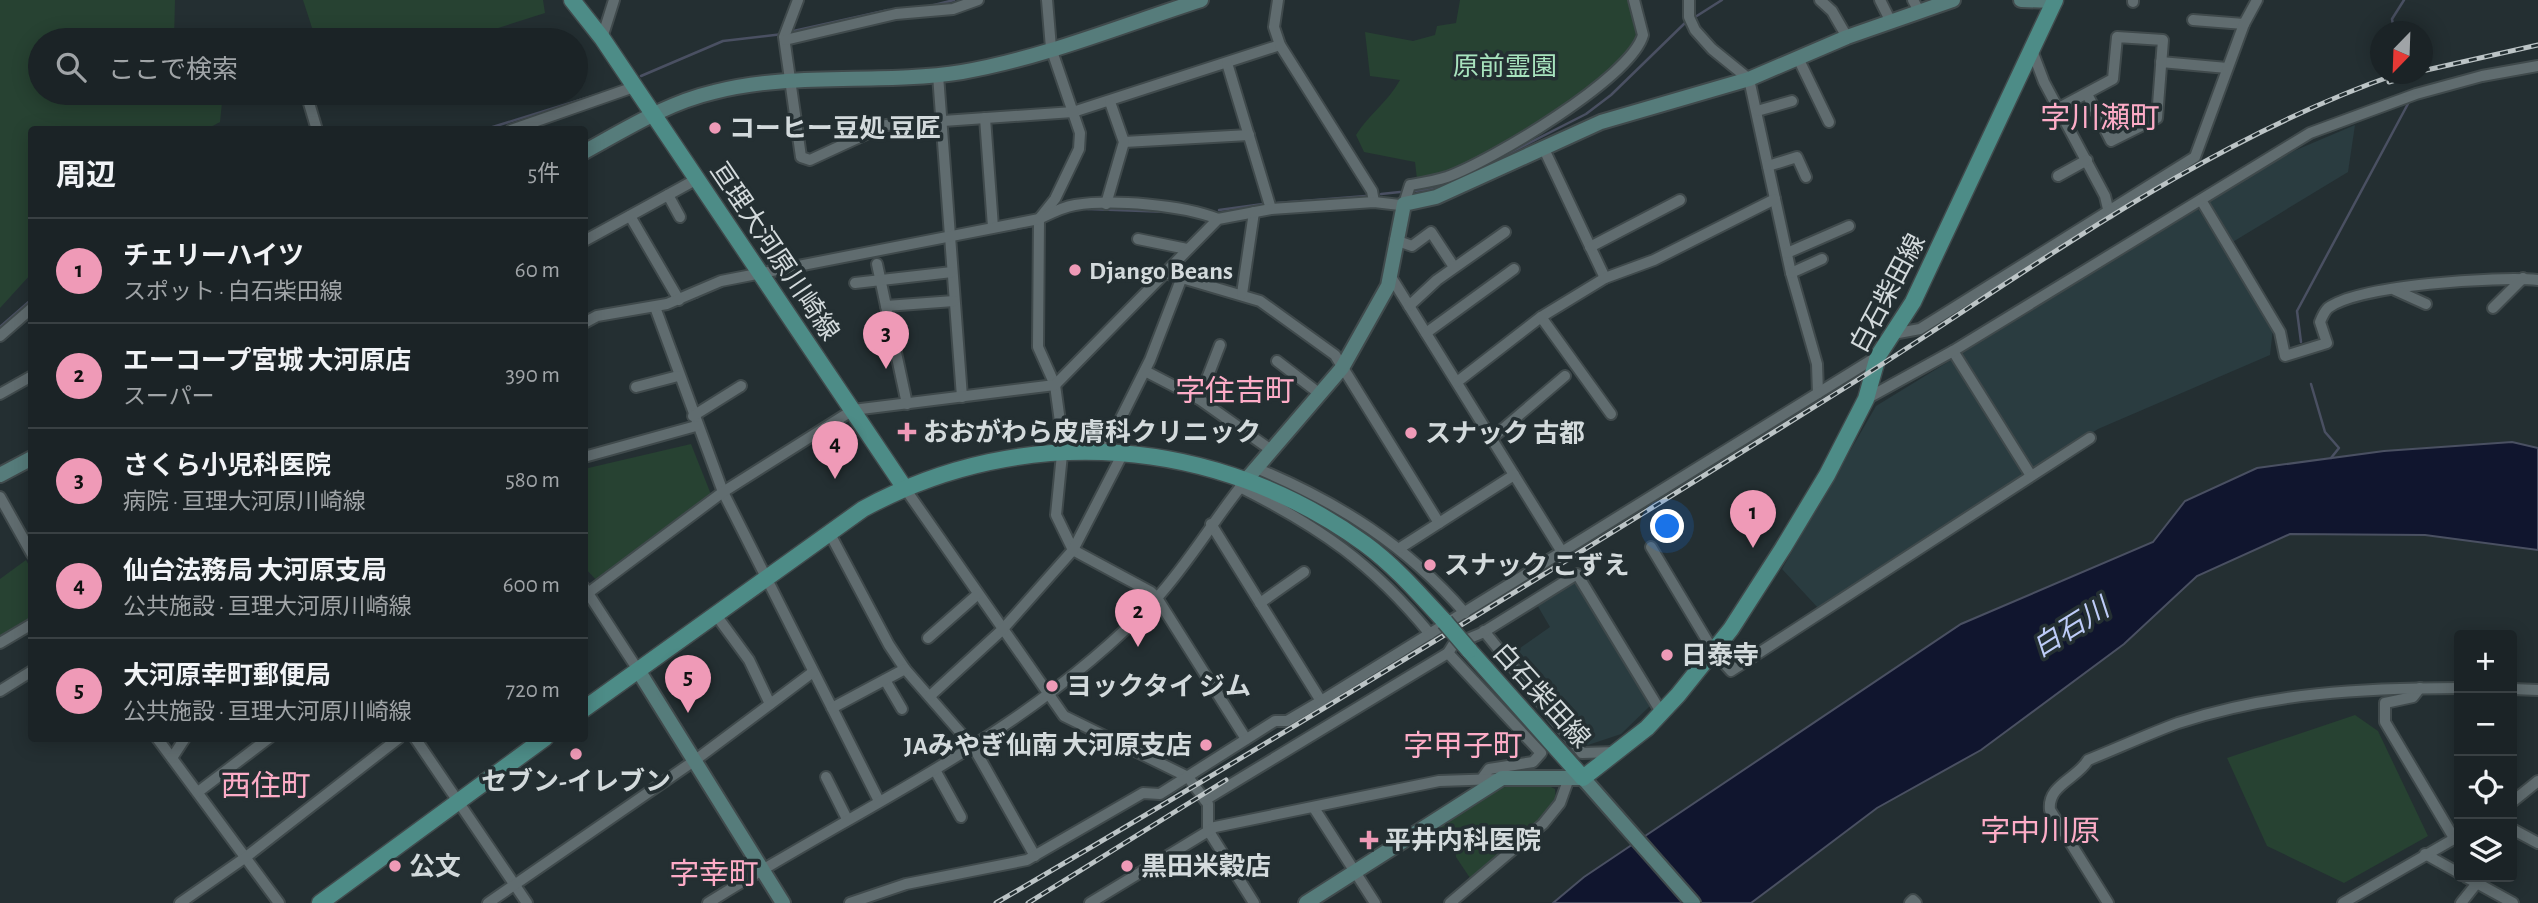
<!DOCTYPE html>
<html lang="ja">
<meta charset="utf-8">
<style>
body{margin:0;font-family:"Alegreya Sans","Noto Sans JP",sans-serif;background:#242b2e;color:#f1f3f6}
.controls{position:absolute;right:21px;bottom:21px;display:grid;overflow:hidden;border-radius:7px;box-shadow:0 4px 18px #0003}
.controls button{width:63px;height:63px;display:grid;place-items:center;padding:0;border:0;border-bottom:2px solid #394043;background:#1b2326;color:#f1f3f6;font:35px sans-serif}
.compass{position:absolute;left:2370px;top:21px;width:63px;height:63px;border-radius:50%;background:#1b2326;box-shadow:0 4px 18px #0003;rotate:203deg}
.you{position:absolute;left:1668px;top:527px;width:24px;height:24px;margin:-18px;border:5px solid #fff;border-radius:50%;background:#1a73e8;box-shadow:0 0 0 10px #1a73e833}
.badge{display:grid;place-items:center;width:46px;height:46px;border-radius:50%;background:#ef9ab7;color:#111;font-size:23px;font-weight:700}
.pin{position:absolute;translate:-50% -58px;filter:drop-shadow(0 2px 4px #0008)}
.pin::after{content:'';position:absolute;top:37px;width:24px;height:21px;background:inherit;clip-path:polygon(0 0,100% 0,50% 100%)}
.list{margin:0;padding:0;list-style:none}
h2{display:flex;justify-content:space-between;align-items:center;height:91px;margin:0;padding:0 28px;font-size:30px}
h2 small{font-size:23px;font-weight:400;color:#a0a4a7}
.list li{display:grid;grid-template-columns:46px 1fr auto;gap:21px;align-items:center;box-sizing:border-box;height:105px;padding:0 28px;border-top:2px solid #394043}
.list b{display:block;font-size:26px;white-space:nowrap}
.list p{margin:0;font-size:23px;white-space:nowrap;color:#a0a4a7}
.list em{font-size:23px;font-style:normal;color:#a0a4a7}
.icon{flex:none;width:38px;height:38px;fill:none;stroke:currentColor;stroke-width:2;stroke-linecap:round;stroke-linejoin:round}
.map{position:relative;flex:none;width:2538px;height:903px;overflow:hidden}
.search{position:absolute;background:#1b2326;box-shadow:0 4px 18px #0003;left:28px;top:28px;width:560px;height:77px;display:flex;align-items:center;gap:18px;box-sizing:border-box;padding:0 24px;border-radius:38px;color:#a0a4a7;font-size:26px}
.panel{position:absolute;background:#1b2326;box-shadow:0 4px 18px #0003;left:28px;top:126px;width:560px;height:616px;border-radius:7px}
.map>svg:first-child{display:block}
</style>
<div class="map">
<svg width="2538" height="903" viewBox="0 0 2538 903">
<rect width="100%" height="100%" fill="#242f32"/>
<g fill="#2a3c40">
<polygon points="2355,125 2348,172 2231,243 2206,201 2277,158"/>
<polygon points="2198,209 2273,328 2270,355 2098,429 1819,609 1782,569 1876,406"/>
<polygon points="1570,583 1576,584 1651,705 1621,734 1582,747 1513,653 1550,627 1536,603"/>
</g>
<g fill="#274232">
<polygon points="0,0 175,0 174,40 40,40 40,93 223,93 220,122 207,129 32,130 31,274 0,308"/>
<polygon points="303,0 543,0 545,13 492,30 431,40 316,40"/>
<path d="M 1460,0 L 1630,0 L 1639,34 L 1638,43 C 1584,94 1492,168 1417,179 L 1415,162 L 1364,152 L 1356,135 C 1369,114 1388,102 1400,80 L 1370,76 L 1365,32 L 1413,41 L 1435,35 L 1437,26 L 1456,23 Z"/>
<polygon points="691,444 712,497 599,583 585,568 584,469"/>
<polygon points="26,560 31,569 31,618 0,637 0,579"/>
<polygon points="2355,715 2378,731 2428,836 2344,883 2267,846 2227,758"/>
<polygon points="1518,785 1547,785 1555,789 1556,801 1538,824 1472,881 1456,857 1455,846 1442,842 1437,830 1499,788"/>
</g>
<polygon fill="#10152e" stroke="#4a5062" stroke-width="2" points="2512,442 2538,448 2538,550 2425,535 2290,534 2197,576 2124,644 1981,750 1877,808 1751,903 1553,903 1584,877 1961,624 2153,542 2185,501 2257,468 2384,451"/>
<g fill="none" stroke-linecap="round" stroke-linejoin="round">
<g stroke="#4a5062" stroke-width="2.5">
<polyline points="930,6 954,0"/>
<polyline points="1692,19 1722,0"/>
<polyline points="789,32 888,10"/>
<polyline points="2394,32 2392,19 2404,0"/>
<polyline points="641,76 723,41 783,34"/>
<polyline points="483,130 599,94"/>
<polyline points="1486,165 1586,114 1611,95 1686,22"/>
<polyline points="1414,191 1434,189 1464,175"/>
<polyline points="1381,194 1400,192"/>
<polyline points="1277,203 1366,196"/>
<polyline points="1088,209 1169,212"/>
<polyline points="1219,210 1263,204"/>
<polyline points="994,233 1032,226"/>
<polyline points="788,273 829,265"/>
<polyline points="658,311 698,297"/>
<polyline points="0,327 32,299"/>
<polyline points="2301,342 2297,311 2410,100"/>
<polyline points="2311,384 2325,432 2339,448 2331,458"/>
</g>
<defs>
<g id="street">
<polyline points="798,0 784,37 801,157 810,160 886,125 1073,112 1280,45"/>
<polyline points="1047,0 1051,48 1080,133 1079,149 1055,199 1039,219 1038,347 1055,385 1063,444 1056,515 1073,550 1151,592 1157,598 1246,739"/>
<polyline points="1278,0 1274,27 1280,45 1372,191 1374,202"/>
<polyline points="1689,0 1689,17 1695,30 1712,49 1749,79 1791,273 1817,364 1818,393"/>
<polyline points="1820,0 1832,11 1847,37"/>
<polyline points="1880,0 1891,22"/>
<polyline points="1913,0 1919,11"/>
<polyline points="2133,0 2133,2"/>
<polyline points="2193,20 2244,24"/>
<polyline points="602,38 614,0"/>
<polyline points="785,40 896,14 953,9 978,0"/>
<polyline points="2033,53 2044,82 2105,196 2109,213"/>
<polyline points="1799,60 1829,122"/>
<polyline points="2161,62 2227,68"/>
<polyline points="1227,63 1271,209"/>
<polyline points="938,75 962,397"/>
<polyline points="306,93 317,130"/>
<polyline points="2059,108 2113,79 2117,37 2163,40 2157,118 2111,141 2087,94"/>
<polyline points="1757,111 1792,101"/>
<polyline points="985,118 993,227"/>
<polyline points="511,130 634,87"/>
<polyline points="1124,142 1249,135"/>
<polyline points="1543,147 1605,278"/>
<polyline points="1768,166 1797,157 1806,177"/>
<polyline points="2058,176 2087,160"/>
<polyline points="668,195 680,217"/>
<path d="M 2201,200 L 2280,332 L 2285,356 L 2327,343 L 2320,322 C 2322,317 2324,312 2328,308 C 2358,285 2498,276 2538,280"/>
<polyline points="1106,204 1124,142 1110,102"/>
<polyline points="630,216 679,300"/>
<polyline points="1138,239 1187,249"/>
<polyline points="1395,240 1412,246 1431,232 1454,267"/>
<polyline points="584,241 697,179"/>
<polyline points="1590,247 1680,200"/>
<polyline points="1787,253 1849,226"/>
<polyline points="877,264 907,404"/>
<polyline points="1165,273 1260,301 1335,355 1439,523"/>
<polyline points="1791,273 1822,259"/>
<polyline points="1391,277 1562,552"/>
<polyline points="855,283 952,272"/>
<polyline points="2395,290 2426,304"/>
<polyline points="1242,294 1254,212"/>
<polyline points="886,306 954,301"/>
<polyline points="1409,306 1437,280 1505,232"/>
<polyline points="655,307 723,492 879,801"/>
<polyline points="2493,308 2523,278"/>
<path d="M 584,323 L 597,316 L 667,304 L 721,281 L 1039,219 C 1051,213 1062,207 1075,205 C 1113,199 1183,205 1218,219"/>
<polyline points="1426,333 1514,269"/>
<polyline points="1893,334 1920,329 2195,157 2244,24 2257,0"/>
<polyline points="0,336 32,308"/>
<polyline points="1953,351 2030,474"/>
<polyline points="1277,361 1320,394"/>
<polyline points="1145,371 1199,399 1271,450"/>
<polyline points="1457,382 1541,317"/>
<polyline points="636,387 678,376"/>
<polyline points="0,394 32,376"/>
<polyline points="1199,399 1220,345"/>
<polyline points="1866,399 1953,351 2310,133 2416,94 2482,76 2538,66"/>
<polyline points="1611,414 1541,317 1605,278 1654,260 1775,199"/>
<polyline points="693,416 741,386"/>
<polyline points="1491,439 1565,376"/>
<polyline points="1104,452 1150,360 1182,277"/>
<polyline points="584,457 696,426"/>
<path d="M 1256,468 C 1338,502 1406,545 1465,613"/>
<polyline points="904,487 1064,716 1188,777 1208,804 1208,830 1254,903"/>
<path d="M 1240,487 C 1321,528 1372,563 1430,634"/>
<polyline points="0,497 32,554"/>
<polyline points="1211,524 1321,701"/>
<polyline points="829,532 889,645 905,669 974,748 1035,856"/>
<polyline points="1651,547 1714,652 1731,671 2090,438"/>
<polyline points="1400,548 1514,475"/>
<polyline points="584,587 638,670"/>
<path d="M 584,596 L 723,492 L 853,410 L 1055,385 L 1218,219 L 1271,209 L 1374,202 L 1400,205 L 1404,204 L 1410,185 C 1422,183 1435,181 1447,177 C 1491,161 1631,78 1643,35 L 1634,0"/>
<polyline points="1260,603 1304,572"/>
<polyline points="716,615 749,660 770,704"/>
<polyline points="1484,631 1582,753 1616,752"/>
<polyline points="928,638 978,594"/>
<polyline points="0,643 32,624"/>
<polyline points="1448,653 1541,753 1533,762 1489,769 1481,780"/>
<polyline points="885,680 902,709"/>
<polyline points="2420,688 2413,697 2385,703 2385,722 2454,838"/>
<polyline points="2512,689 2538,690"/>
<polyline points="0,691 32,671"/>
<polyline points="930,696 1002,630 1073,550 1123,453"/>
<polyline points="832,708 905,669"/>
<polyline points="157,738 279,903"/>
<polyline points="415,738 527,903"/>
<polyline points="172,758 185,738"/>
<polyline points="935,770 961,817"/>
<polyline points="826,777 847,819"/>
<polyline points="198,792 269,738"/>
<polyline points="1205,800 1448,653 1453,645 1482,633 1577,574 1661,712"/>
<polyline points="2512,802 2538,781"/>
<polyline points="1314,808 1375,903"/>
<polyline points="2512,829 2538,843"/>
<polyline points="2425,854 2459,873"/>
<polyline points="2466,877 2513,903"/>
<polyline points="180,903 246,857 399,738"/>
<polyline points="488,903 694,761 813,672"/>
<path d="M 708,903 C 863,805 1029,734 1156,599 C 1189,563 1215,518 1246,480"/>
<polyline points="850,903 906,884 1027,860 1143,793 1160,794 1275,721 1287,721 1321,701 1878,356"/>
<polyline points="1090,903 1215,827 1439,781 1499,779"/>
<polyline points="1450,903 1543,824 1560,803 1569,778"/>
<polyline points="1910,903 1913,900 1916,903"/>
<path d="M 2108,903 L 2050,810 C 2047,785 2077,779 2088,760 C 2118,748 2148,734 2178,723 C 2269,693 2364,688 2459,688"/>
<polyline points="2343,903 2459,836"/>
<polyline points="2461,903 2477,883"/>
</g>
<g id="secondary">
<polyline points="2021,0 2055,1"/>
<path d="M 584,152 C 626,129 667,103 714,92 C 795,71 881,85 962,72 C 1043,58 1123,25 1201,0"/>
<polyline points="0,475 32,458"/>
<polyline points="1246,480 1342,368 1388,286 1404,204 1436,197 1601,122 1749,79 1847,37 1953,0"/>
<polyline points="638,670 783,903"/>
<polyline points="1306,903 1502,778 1583,778 1693,903"/>
</g>
<g id="primary">
<polyline points="572,0 602,38 904,487"/>
<polyline points="1469,650 1583,778 1647,728 1678,695 1731,629 1783,548 1827,475 1866,399 1878,356 1913,302 2055,0"/>
<path d="M 584,709 L 863,509 C 1025,421 1216,436 1365,544 C 1395,566 1420,595 1445,622"/>
<polyline points="320,903 545,738"/>
</g>
</defs>
<use href="#street" stroke="#404a4c" stroke-width="14"/>
<use href="#secondary" stroke="#404a4c" stroke-width="18"/>
<use href="#primary" stroke="#404a4c" stroke-width="19"/>
<use href="#street" stroke="#606c6f" stroke-width="10"/>
<use href="#secondary" stroke="#567c7b" stroke-width="14"/>
<use href="#primary" stroke="#4d8c87" stroke-width="16"/>
<defs>
<g id="rail">
<polyline points="2422,71 2538,45"/>
<polyline points="2389,82 2415,74"/>
<path d="M 996,903 C 1282,736 1563,564 1843,389 C 2022,277 2196,144 2397,74"/>
<polyline points="1028,903 1226,780"/>
</g>
</defs>
<use href="#rail" stroke="#bcc4c6" stroke-width="5"/>
<use href="#rail" stroke="#242f32" stroke-width="2.5" stroke-dasharray="8" stroke-linecap="butt"/>
<defs>
<polyline id="primary-bridge" points="1445,622 1469,650"/>
</defs>
<use href="#primary-bridge" stroke="#404a4c" stroke-width="19" stroke-linecap="butt"/>
<use href="#primary-bridge" stroke="#4d8c87" stroke-width="16"/>
</g>
<g fill="#ef9ab7" stroke="#242f32" stroke-width="2.5">
<circle cx="715" cy="128" r="7"/>
<circle cx="1075" cy="270" r="7"/>
<path d="M903.5 421.5h7v7h7v7h-7v7h-7v-7h-7v-7h7z"/>
<circle cx="1411" cy="433" r="7"/>
<circle cx="1430" cy="565" r="7"/>
<circle cx="1667" cy="655" r="7"/>
<circle cx="1052" cy="686" r="7"/>
<circle cx="1206" cy="745" r="7"/>
<circle cx="576" cy="754" r="7"/>
<path d="M1365.5 829.5h7v7h7v7h-7v7h-7v-7h-7v-7h7z"/>
<circle cx="395" cy="866" r="7"/>
<circle cx="1127" cy="866" r="7"/>
</g>
<g text-anchor="middle" stroke-width="7" stroke-linejoin="round" paint-order="stroke">
<g font-size="26" fill="#a8e3be" stroke="#242f32">
<text x="1505" y="75">原前霊園</text>
</g>
<g font-size="26" font-weight="bold" fill="#d3dadc" stroke="#242f32" text-anchor="start">
<text x="729" y="137">コーヒー豆処 豆匠</text>
<text x="1089" y="279">Django Beans</text>
<text x="923" y="441">おおがわら皮膚科クリニック</text>
<text x="1425" y="442">スナック 古都</text>
<text x="1444" y="574">スナック こずえ</text>
<text x="1681" y="664">日泰寺</text>
<text x="1066" y="695">ヨックタイ ジム</text>
<text x="1192" y="754" text-anchor="end">JAみやぎ仙南 大河原支店</text>
<text x="576" y="790" text-anchor="middle">セブン-イレブン</text>
<text x="1385" y="849">平井内科医院</text>
<text x="409" y="875">公文</text>
<text x="1141" y="875">黒田米穀店</text>
</g>
<g font-size="26" fill="#d3dadc" stroke="#242f32">
<text transform="translate(775 251) rotate(56)" y="9">亘理大河原川崎線</text>
<text transform="translate(1887 293) rotate(-62)" y="9">白石柴田線</text>
<text transform="translate(1542 695) rotate(48)" y="9">白石柴田線</text>
</g>
<g font-size="28" font-style="italic" fill="#beccf8" stroke="#242f32">
<text transform="translate(2070 627) rotate(-32)" y="10">白石川</text>
</g>
<g font-size="30" fill="#fdacc7" stroke="#242f32">
<text x="2100" y="128">字川瀬町</text>
<text x="1235" y="401">字住吉町</text>
<text x="1463" y="756">字甲子町</text>
<text x="266" y="796">西住町</text>
<text x="2040" y="841">字中川原</text>
<text x="714" y="884">字幸町</text>
</g>
</g>
</svg>
<div class="controls">
<button>+</button>
<button>−</button>
<button><svg class="icon" aria-label="locate" viewBox="0 0 24 24"><circle cx="12" cy="12" r="6"/><path d="M12 2v4M12 18v4M2 12h4M18 12h4"/></svg></button>
<button><svg class="icon" aria-label="layers" viewBox="0 0 24 24"><path d="M12 4l9 5-9 5-9-5zM3 14l9 5 9-5"/></svg></button>
</div>
<svg class="compass" viewBox="-18 -18 36 36"><path d="M0-13l5 13h-10z" fill="#e53935"/><path d="M0 13l5-13h-10z" fill="#a0a4a7"/></svg>
<div class="you"></div>
<div class="pin badge" style="left:1753px;top:548px">1</div>
<div class="pin badge" style="left:1138px;top:647px">2</div>
<div class="pin badge" style="left:886px;top:369px">3</div>
<div class="pin badge" style="left:835px;top:479px">4</div>
<div class="pin badge" style="left:688px;top:713px">5</div>
<div class="search"><svg class="icon" aria-label="search" viewBox="0 0 24 24"><circle cx="10" cy="10" r="6"/><path d="M15 15l6 6"/></svg>ここで検索</div>
<section class="panel">
<h2>周辺<small>5件</small></h2>
<ul class="list">
<li><span class="badge">1</span><div><b>チェリーハイツ</b><p>スポット · 白石柴田線</p></div><em>60 m</em></li>
<li><span class="badge">2</span><div><b>エーコープ宮城 大河原店</b><p>スーパー</p></div><em>390 m</em></li>
<li><span class="badge">3</span><div><b>さくら小児科医院</b><p>病院 · 亘理大河原川崎線</p></div><em>580 m</em></li>
<li><span class="badge">4</span><div><b>仙台法務局 大河原支局</b><p>公共施設 · 亘理大河原川崎線</p></div><em>600 m</em></li>
<li><span class="badge">5</span><div><b>大河原幸町郵便局</b><p>公共施設 · 亘理大河原川崎線</p></div><em>720 m</em></li>
</ul>
</section>
</div>
